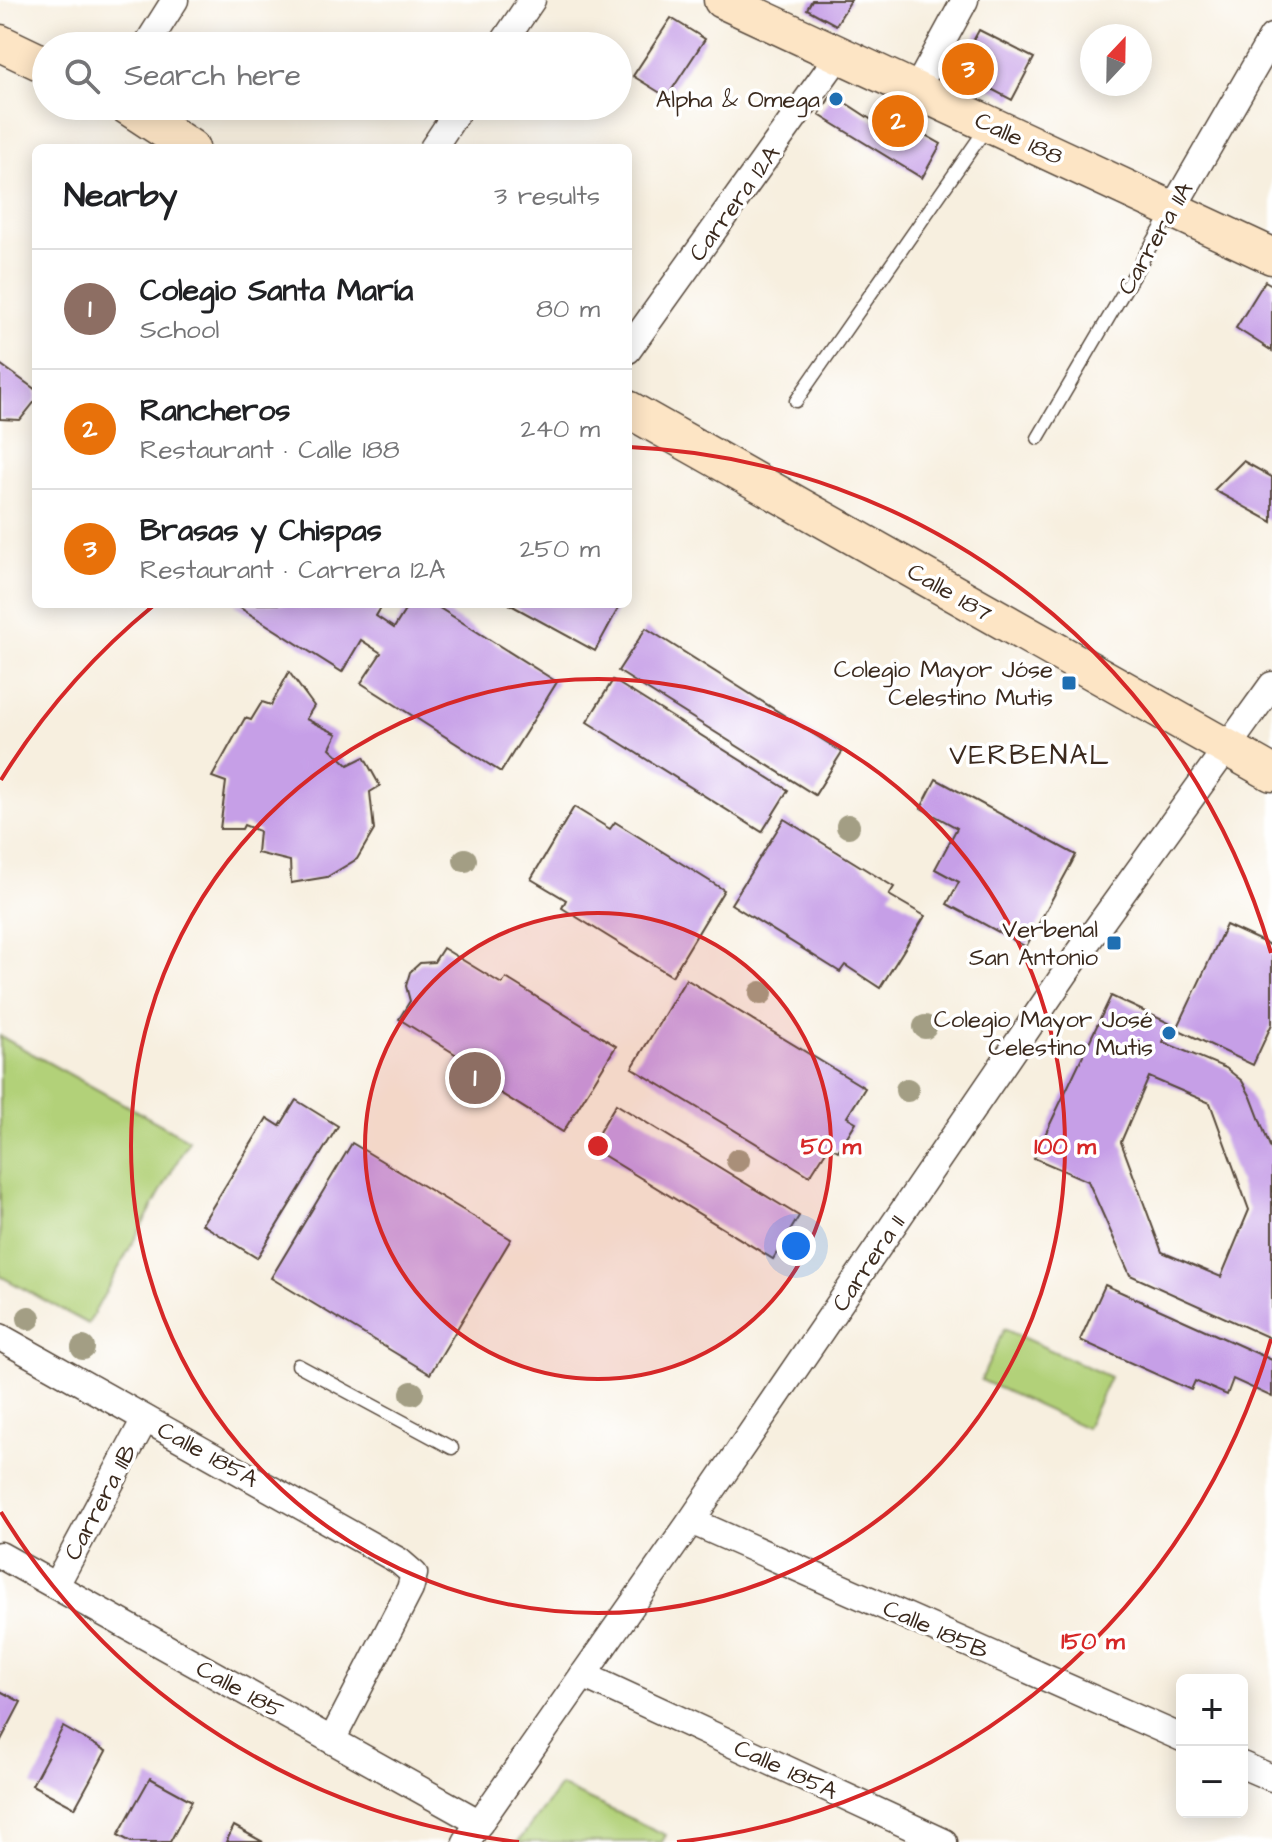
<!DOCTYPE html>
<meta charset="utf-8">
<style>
body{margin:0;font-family:"Architects Daughter",sans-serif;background:#f2f2f2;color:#202124}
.controls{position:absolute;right:24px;bottom:24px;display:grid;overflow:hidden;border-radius:12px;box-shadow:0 4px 20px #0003}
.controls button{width:72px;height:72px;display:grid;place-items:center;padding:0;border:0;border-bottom:2px solid #e0e0e0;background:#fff;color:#202124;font:40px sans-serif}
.compass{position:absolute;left:1080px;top:24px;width:72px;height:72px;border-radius:50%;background:#fff;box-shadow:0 4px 20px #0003;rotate:22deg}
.you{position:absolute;left:796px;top:1246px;width:28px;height:28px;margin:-20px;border:6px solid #fff;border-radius:50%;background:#1a73e8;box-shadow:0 0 0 12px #1a73e833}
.badge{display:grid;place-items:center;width:52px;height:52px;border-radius:50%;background:#db2777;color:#fff;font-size:26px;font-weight:700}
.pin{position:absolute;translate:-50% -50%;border:4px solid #fff;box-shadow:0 2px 8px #0006}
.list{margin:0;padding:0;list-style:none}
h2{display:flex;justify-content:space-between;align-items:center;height:104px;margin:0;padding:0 32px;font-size:34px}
h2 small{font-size:26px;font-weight:400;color:#757577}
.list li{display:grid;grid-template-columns:52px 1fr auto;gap:24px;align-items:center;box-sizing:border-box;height:120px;padding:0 32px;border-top:2px solid #e0e0e0}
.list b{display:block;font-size:30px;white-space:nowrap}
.list p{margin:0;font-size:26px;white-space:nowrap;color:#757577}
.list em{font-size:26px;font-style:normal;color:#757577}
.icon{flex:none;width:44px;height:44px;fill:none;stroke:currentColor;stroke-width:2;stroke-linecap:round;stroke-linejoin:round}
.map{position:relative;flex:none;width:1272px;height:1842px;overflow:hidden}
.search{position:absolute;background:#fff;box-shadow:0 4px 20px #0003;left:32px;top:32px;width:600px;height:88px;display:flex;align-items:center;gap:20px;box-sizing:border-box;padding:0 28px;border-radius:44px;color:#757577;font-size:30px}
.panel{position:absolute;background:#fff;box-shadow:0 4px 20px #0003;left:32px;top:144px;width:600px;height:464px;border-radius:12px}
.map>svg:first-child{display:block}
</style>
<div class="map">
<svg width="1272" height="1842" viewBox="0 0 1272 1842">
<rect width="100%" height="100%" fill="#fff"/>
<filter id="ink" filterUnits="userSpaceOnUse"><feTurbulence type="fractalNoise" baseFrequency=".0125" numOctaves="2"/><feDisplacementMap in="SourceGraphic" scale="16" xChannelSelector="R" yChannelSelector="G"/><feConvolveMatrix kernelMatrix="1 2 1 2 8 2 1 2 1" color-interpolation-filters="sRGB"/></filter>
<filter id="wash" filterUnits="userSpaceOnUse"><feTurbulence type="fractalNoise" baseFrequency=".006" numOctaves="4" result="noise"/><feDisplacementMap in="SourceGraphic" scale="32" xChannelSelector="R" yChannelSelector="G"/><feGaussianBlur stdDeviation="1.8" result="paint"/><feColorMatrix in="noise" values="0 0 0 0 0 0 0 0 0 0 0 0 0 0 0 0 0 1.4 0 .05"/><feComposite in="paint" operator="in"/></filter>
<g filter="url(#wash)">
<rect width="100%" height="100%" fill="#f7efdf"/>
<g fill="#b2d179" stroke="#767e4c" stroke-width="2">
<polygon points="0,1036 189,1140 88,1324 0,1276"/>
<polygon points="1004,1329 1110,1377 1086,1428 981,1380"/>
<polygon points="560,1786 666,1835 662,1842 518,1842"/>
</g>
<g id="blocks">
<g fill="#c69fe7" fill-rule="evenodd">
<polygon points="812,0 851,0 836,25 807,9"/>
<polygon points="671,18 705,39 667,97 633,76"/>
<polygon points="979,30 1034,58 1012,100 957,71"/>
<polygon points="832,94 881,126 886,113 941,144 922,178 819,115"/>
<polygon points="1265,281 1272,285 1272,351 1236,328"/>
<polygon points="0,364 36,390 36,400 20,420 0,419"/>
<polygon points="1243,461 1272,477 1272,522 1214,490"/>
<polygon points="234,604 383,604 376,616 394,628 409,604 433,604 557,682 501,772 361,683 381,653 361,640 342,672"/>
<polygon points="509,604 614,604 619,607 595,651"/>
<polygon points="646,628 842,752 815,795 618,671"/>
<polygon points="289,672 314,706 306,719 337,734 330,748 348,765 364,757 380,786 370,792 374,830 357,859 327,877 291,883 290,861 257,853 259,831 244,825 242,829 220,829 226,782 212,777 245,718 251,720 262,702 271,705"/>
<polygon points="613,680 788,790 762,832 587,722"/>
<polygon points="936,779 1076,855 1026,947 947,904 959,882 935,869 957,828 921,808"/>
<polygon points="574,807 610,829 615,822 724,890 672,976 562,908 566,900 531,879"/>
<polygon points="784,819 894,887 889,895 925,916 880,988 845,965 840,972 731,904"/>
<polygon points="1226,925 1272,946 1272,1024 1253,1065 1177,1029"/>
<polygon points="443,948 502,984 506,978 616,1046 563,1132 455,1065 460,1057 399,1019 410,1001 406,986 410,972 420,963 434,962"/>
<polygon points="686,979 865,1088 847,1117 856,1122 838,1151 829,1146 810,1176 632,1068"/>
<path d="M 1111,996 L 1171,1024 L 1163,1042 L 1226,1068 L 1242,1081 L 1251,1097 L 1272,1152 L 1272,1339 L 1130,1275 L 1088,1181 L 1034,1158 ZM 1149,1077 L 1210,1103 L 1249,1210 L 1221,1277 L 1162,1252 L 1121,1142 Z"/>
<polygon points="296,1100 338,1126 257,1258 202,1224 267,1118 280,1126"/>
<polygon points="616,1104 799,1216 773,1259 590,1147"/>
<polygon points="352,1143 511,1239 430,1374 271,1278"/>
<polygon points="1105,1285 1272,1360 1272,1397 1233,1379 1227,1395 1195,1381 1191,1390 1080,1340"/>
<polygon points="0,1691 21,1702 0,1742"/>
<polygon points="63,1727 106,1751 75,1808 32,1785"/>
<polygon points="150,1778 192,1801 170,1842 131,1842 118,1835"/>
<polygon points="234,1826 263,1842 226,1842"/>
</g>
</g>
</g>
<g filter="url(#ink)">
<use href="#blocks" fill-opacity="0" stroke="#57483b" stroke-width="2"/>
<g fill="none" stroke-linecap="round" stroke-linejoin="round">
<defs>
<g id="lane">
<polyline points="796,401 987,127"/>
<polyline points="1038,438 1170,213"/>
<polyline points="298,1365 452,1448"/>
</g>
<g id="street">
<polyline points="146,46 175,0"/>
<polyline points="501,46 532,0"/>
<polyline points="916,90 965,0"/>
<polyline points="433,148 461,106"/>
<polyline points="1172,210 1272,37"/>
<polyline points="628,350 839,55"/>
<polyline points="0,1337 399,1561 414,1574 410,1589 332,1740"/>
<polyline points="691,1521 1182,1738"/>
<polyline points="0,1555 480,1823"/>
<polyline points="56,1585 145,1419"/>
<polyline points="583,1675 944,1842"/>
<polyline points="1242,1765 1272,1778"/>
<polyline points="466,1842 691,1521 1077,956 1272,685"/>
</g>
<g id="secondary">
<polyline points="722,0 1272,256"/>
<polyline points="0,43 46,65"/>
<polyline points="127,106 191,148"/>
<polyline points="628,409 1272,773"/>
</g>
</defs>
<use href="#lane" stroke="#57483b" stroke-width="15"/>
<use href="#street" stroke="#57483b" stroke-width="29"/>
<use href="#secondary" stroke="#57483b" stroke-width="39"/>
<use href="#lane" stroke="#fff" stroke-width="12"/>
<use href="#street" stroke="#fff" stroke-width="26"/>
<use href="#secondary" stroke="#fde5c5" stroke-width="36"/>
</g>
<g fill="#a39e84">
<circle cx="848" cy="826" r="12"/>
<circle cx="465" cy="860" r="12"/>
<circle cx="761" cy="993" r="12"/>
<circle cx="925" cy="1027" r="12"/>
<circle cx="907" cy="1090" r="12"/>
<circle cx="738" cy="1160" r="12"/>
<circle cx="29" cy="1318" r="12"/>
<circle cx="83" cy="1348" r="12"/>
<circle cx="412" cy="1393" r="12"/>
</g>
</g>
<circle cx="598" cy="1146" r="233" fill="#d62828" fill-opacity=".12"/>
<g fill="none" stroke="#d62828" stroke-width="4">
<circle cx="598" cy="1146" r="233"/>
<circle cx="598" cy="1146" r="467"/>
<path d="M1271 1339A700 700 0 0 1 677 1842M519 1842A700 700 0 0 1 1 1512M1 780A700 700 0 0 1 153 606M629 447A700 700 0 0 1 1271 953"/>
</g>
<g fill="#1f6fb2" stroke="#fff" stroke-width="3">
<circle cx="836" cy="99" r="8"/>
<rect x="1061" y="675" width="16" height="16" rx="4"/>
<rect x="1106" y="935" width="16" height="16" rx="4"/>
<circle cx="1169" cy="1033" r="8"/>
</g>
<g text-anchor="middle" stroke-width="7" stroke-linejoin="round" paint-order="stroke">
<g font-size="24" fill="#3b2a1e" stroke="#fff" text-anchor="end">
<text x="820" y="107">Alpha &amp; Omega</text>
<text x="1053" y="677">Colegio Mayor Jóse<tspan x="1053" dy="28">Celestino Mutis</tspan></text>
<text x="1098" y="937">Verbenal<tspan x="1098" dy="28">San Antonio</tspan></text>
<text x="1153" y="1027">Colegio Mayor José<tspan x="1153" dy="28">Celestino Mutis</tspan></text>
</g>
<g font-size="24" fill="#3b2a1e" stroke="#fff">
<text transform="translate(1019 138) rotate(25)" y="8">Calle 188</text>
<text transform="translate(734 203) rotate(-54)" y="8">Carrera 12A</text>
<text transform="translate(1155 238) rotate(-60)" y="8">Carrera 11A</text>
<text transform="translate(950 592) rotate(30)" y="8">Calle 187</text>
<text transform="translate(868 1263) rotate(-56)" y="8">Carrera 11</text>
<text transform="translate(208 1454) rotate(29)" y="8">Calle 185A</text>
<text transform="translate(100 1502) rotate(-62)" y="8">Carrera 11B</text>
<text transform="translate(936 1629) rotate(24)" y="8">Calle 185B</text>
<text transform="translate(240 1689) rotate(29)" y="8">Calle 185</text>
<text transform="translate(786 1769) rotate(25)" y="8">Calle 185A</text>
</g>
<g font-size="28" letter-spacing="2" fill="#3b2a1e" stroke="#fff">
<text x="1030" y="764">VERBENAL</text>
</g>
</g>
<circle cx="598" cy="1146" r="12" fill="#d62828" stroke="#fff" stroke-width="4"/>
<g font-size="24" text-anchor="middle" font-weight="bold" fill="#d62828" stroke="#fff" stroke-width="7" stroke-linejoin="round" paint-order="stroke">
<text x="831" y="1154">50 m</text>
<text x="1065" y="1154">100 m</text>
<text x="1093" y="1649">150 m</text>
</g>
</svg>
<div class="controls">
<button>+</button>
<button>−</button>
</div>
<svg class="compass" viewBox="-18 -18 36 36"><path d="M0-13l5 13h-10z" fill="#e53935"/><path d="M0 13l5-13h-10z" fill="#757577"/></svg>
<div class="you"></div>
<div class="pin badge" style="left:475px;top:1078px;background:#8d6e63">1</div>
<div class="pin badge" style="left:898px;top:121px;background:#e8710a">2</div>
<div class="pin badge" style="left:968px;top:69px;background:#e8710a">3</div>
<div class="search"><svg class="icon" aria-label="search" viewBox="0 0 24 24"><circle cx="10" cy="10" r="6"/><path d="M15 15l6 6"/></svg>Search here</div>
<section class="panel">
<h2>Nearby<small>3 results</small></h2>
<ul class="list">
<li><span class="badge" style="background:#8d6e63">1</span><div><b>Colegio Santa María</b><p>School</p></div><em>80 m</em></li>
<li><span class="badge" style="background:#e8710a">2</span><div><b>Rancheros</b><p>Restaurant · Calle 188</p></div><em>240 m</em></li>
<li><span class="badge" style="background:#e8710a">3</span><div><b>Brasas y Chispas</b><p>Restaurant · Carrera 12A</p></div><em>250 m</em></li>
</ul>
</section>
</div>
